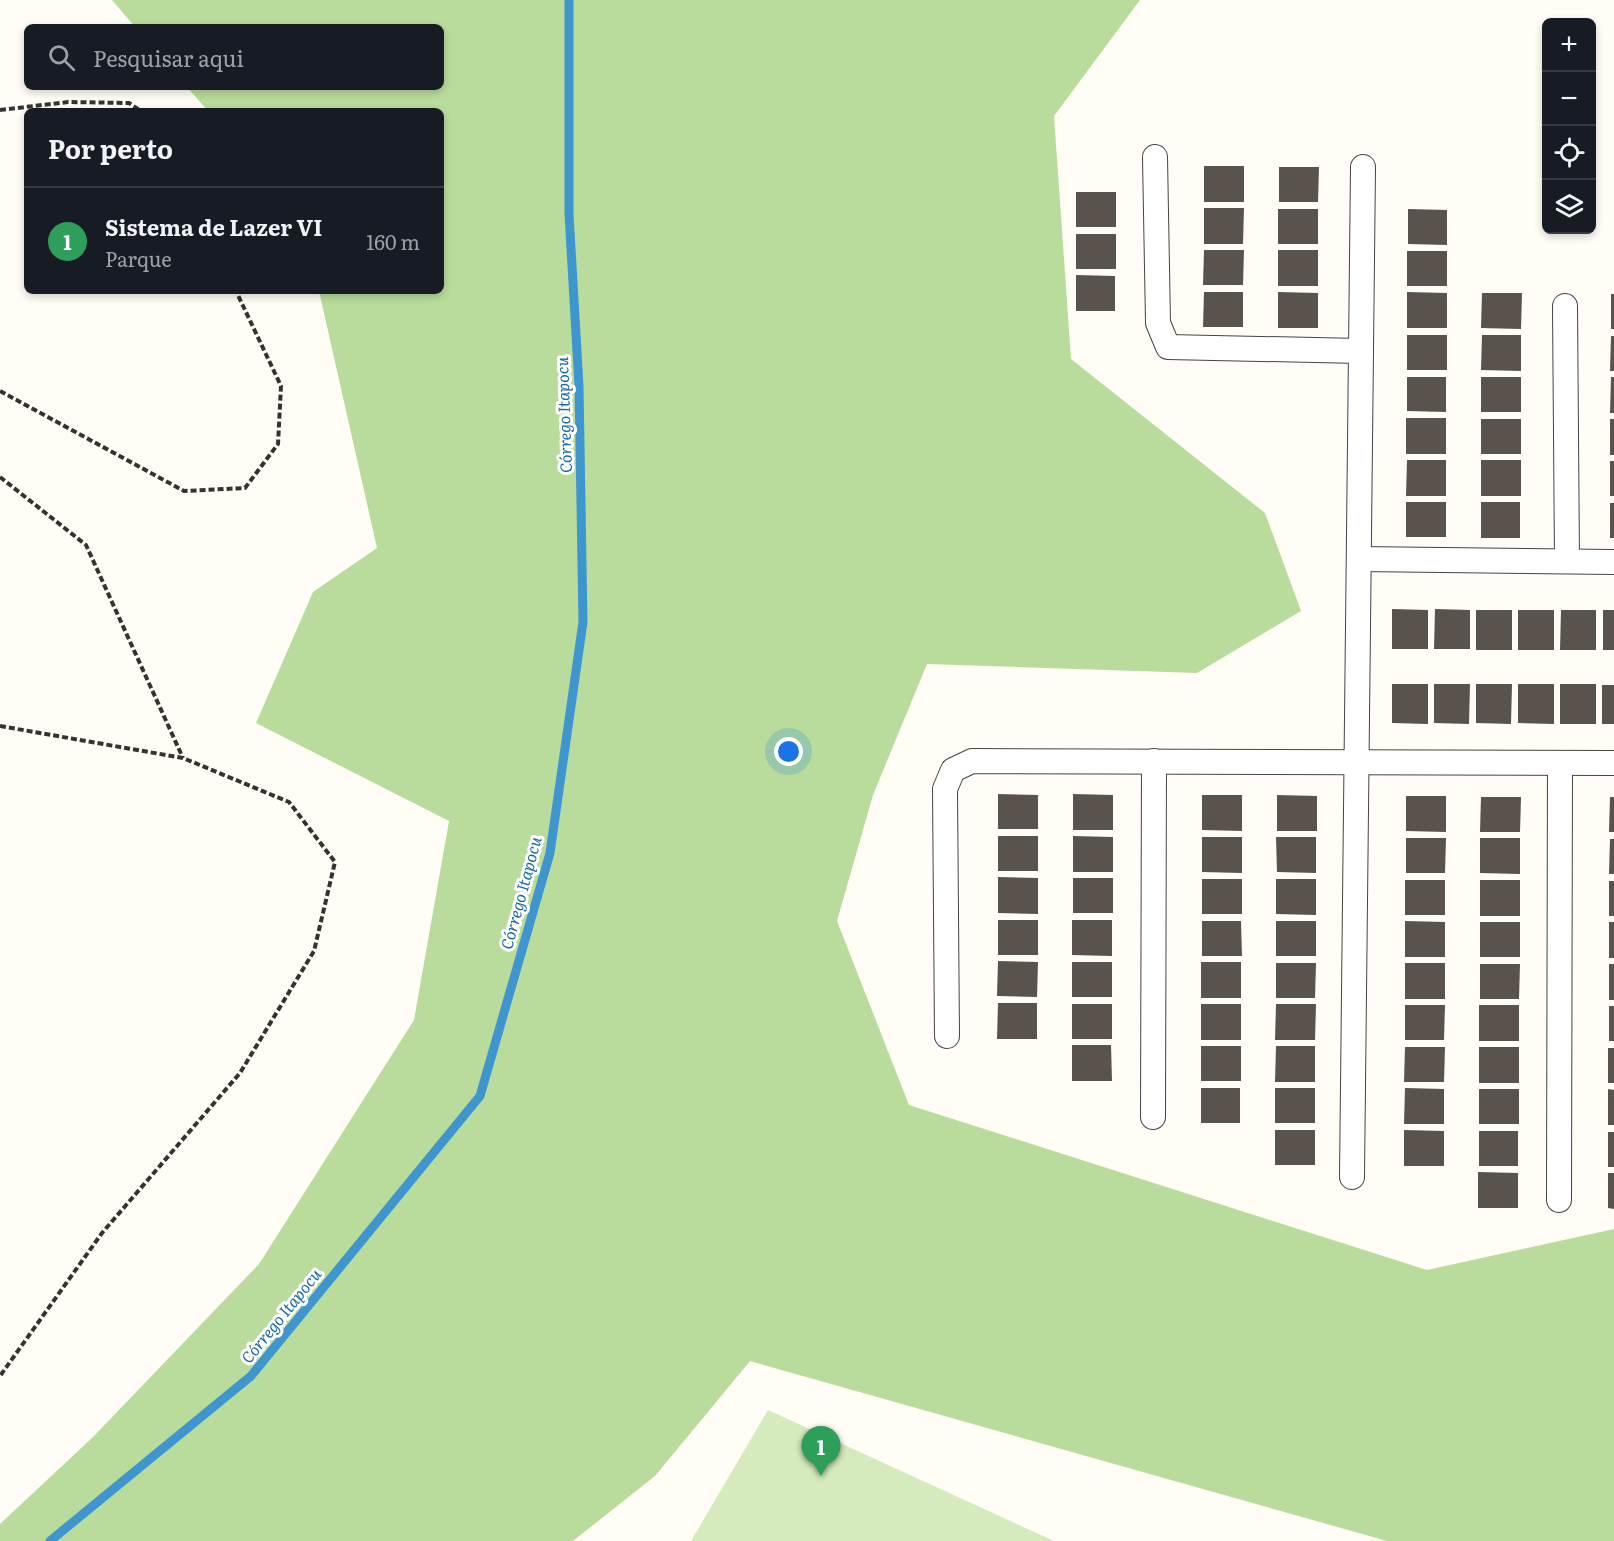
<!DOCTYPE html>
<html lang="pt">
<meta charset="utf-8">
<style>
body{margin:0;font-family:Literata,serif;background:#20242c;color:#f1f3f6}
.controls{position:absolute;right:18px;top:18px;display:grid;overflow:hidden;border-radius:9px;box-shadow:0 3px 9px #0003}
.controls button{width:54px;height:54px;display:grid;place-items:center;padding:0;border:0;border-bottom:2px solid #363941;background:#171b24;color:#f1f3f6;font:30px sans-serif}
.you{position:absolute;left:789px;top:752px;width:21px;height:21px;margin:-15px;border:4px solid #fff;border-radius:50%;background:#1a73e8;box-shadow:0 0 0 9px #1a73e833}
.badge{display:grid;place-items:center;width:39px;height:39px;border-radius:50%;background:#c4262e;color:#fff;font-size:20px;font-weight:700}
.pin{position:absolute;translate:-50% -50px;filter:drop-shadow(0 2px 3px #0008)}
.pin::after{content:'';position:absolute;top:32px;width:21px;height:18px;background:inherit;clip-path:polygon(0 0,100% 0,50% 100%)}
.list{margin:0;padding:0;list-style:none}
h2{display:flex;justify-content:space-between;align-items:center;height:78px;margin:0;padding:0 24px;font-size:26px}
h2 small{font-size:20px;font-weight:400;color:#9ea1a6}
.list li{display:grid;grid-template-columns:39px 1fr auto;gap:18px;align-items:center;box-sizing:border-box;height:108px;padding:0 24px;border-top:2px solid #363941}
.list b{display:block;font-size:22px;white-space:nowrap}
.list p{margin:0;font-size:20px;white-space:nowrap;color:#9ea1a6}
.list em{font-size:20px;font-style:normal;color:#9ea1a6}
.icon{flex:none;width:33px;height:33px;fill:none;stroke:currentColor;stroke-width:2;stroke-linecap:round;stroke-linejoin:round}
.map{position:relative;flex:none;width:1614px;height:1541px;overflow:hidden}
.search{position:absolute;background:#171b24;box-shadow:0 3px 9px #0003;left:24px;top:24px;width:420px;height:66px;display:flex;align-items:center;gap:15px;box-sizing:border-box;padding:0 21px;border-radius:9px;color:#9ea1a6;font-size:22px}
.panel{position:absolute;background:#171b24;box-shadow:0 3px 9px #0003;left:24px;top:108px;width:420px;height:186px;border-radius:9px}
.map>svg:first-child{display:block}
</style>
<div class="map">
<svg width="1614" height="1541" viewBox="0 0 1614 1541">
<rect width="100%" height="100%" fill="#fffdf5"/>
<polygon fill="#d5ebbd" points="768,1410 1054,1541 691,1541"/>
<polygon fill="#b9dc9c" points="112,0 1140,0 1054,116 1071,359 1265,513 1301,611 1197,673 927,664 873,795 837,921 909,1105 1427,1270 1614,1229 1614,1541 1387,1541 750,1361 655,1476 573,1541 0,1541 0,1524 93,1437 259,1264 414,1020 449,821 256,723 313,592 377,548 319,291 441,291 441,111 208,111 187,87 441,87 441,27 135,27"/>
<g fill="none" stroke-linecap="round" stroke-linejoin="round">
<polyline stroke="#3f96cf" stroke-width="9" points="50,1541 251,1376 480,1096 550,853 583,622 579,386 569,214 569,0"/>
</g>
<g fill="#5a524d">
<rect x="1204" y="166" width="40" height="36"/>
<polygon points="1279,167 1319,167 1318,202 1279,202"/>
<rect x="1076" y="192" width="40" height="35"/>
<polygon points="1204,208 1244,208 1243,244 1204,244"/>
<rect x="1278" y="209" width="40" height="35"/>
<polygon points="1408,209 1447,210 1447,245 1408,244"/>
<rect x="1076" y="234" width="40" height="35"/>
<polygon points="1204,250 1244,250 1243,285 1203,285"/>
<rect x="1278" y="250" width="40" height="36"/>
<rect x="1407" y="251" width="40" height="35"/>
<polygon points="1076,275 1115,276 1115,311 1076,311"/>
<polygon points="1204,292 1243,292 1243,327 1203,327"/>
<polygon points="1278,292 1318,293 1318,328 1278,328"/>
<polygon points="1407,292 1447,293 1447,328 1407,328"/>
<polygon points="1482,293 1522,293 1521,329 1481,328"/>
<rect x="1611" y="294" width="3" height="35"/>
<rect x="1407" y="335" width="40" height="35"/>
<polygon points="1482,335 1521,335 1521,371 1481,370"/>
<polygon points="1611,336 1614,336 1614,371 1610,371"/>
<polygon points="1407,377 1446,377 1446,412 1407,411"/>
<rect x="1481" y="377" width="40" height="35"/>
<polygon points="1611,377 1614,377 1614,413 1610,413"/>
<rect x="1406" y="418" width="40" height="36"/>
<rect x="1481" y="419" width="40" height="35"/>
<rect x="1610" y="419" width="4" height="36"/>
<polygon points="1407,460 1446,460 1446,496 1406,496"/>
<rect x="1481" y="460" width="40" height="36"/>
<rect x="1610" y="461" width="4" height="35"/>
<rect x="1406" y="502" width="40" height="35"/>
<rect x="1481" y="502" width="39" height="36"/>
<rect x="1610" y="503" width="4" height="35"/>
<polygon points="1392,609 1428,610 1428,649 1392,649"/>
<polygon points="1435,609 1470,610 1470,649 1434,649"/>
<rect x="1476" y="610" width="36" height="40"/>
<rect x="1518" y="610" width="36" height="40"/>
<polygon points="1561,610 1596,610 1596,650 1560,650"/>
<rect x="1603" y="610" width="11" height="40"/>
<polygon points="1392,684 1428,684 1428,724 1392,723"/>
<polygon points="1434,684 1470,684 1469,724 1434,723"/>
<polygon points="1476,684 1512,684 1511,724 1476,723"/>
<polygon points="1518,684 1554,684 1554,724 1518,723"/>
<rect x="1560" y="684" width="36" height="40"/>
<rect x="1602" y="685" width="12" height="39"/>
<polygon points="998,794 1038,795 1038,829 998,829"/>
<polygon points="1073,794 1113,795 1113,830 1073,830"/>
<polygon points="1202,795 1242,795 1242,831 1202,830"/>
<polygon points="1277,795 1317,796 1317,831 1277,831"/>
<polygon points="1406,796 1446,796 1446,832 1406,831"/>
<polygon points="1481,797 1521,797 1520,832 1480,832"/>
<polygon points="1610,797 1614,797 1614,832 1609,832"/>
<rect x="998" y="836" width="40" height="35"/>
<polygon points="1073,836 1113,837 1113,872 1073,872"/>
<polygon points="1202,837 1242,837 1242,873 1202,872"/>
<polygon points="1276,837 1316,837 1316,873 1277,872"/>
<polygon points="1406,838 1446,838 1445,873 1406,873"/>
<polygon points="1480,838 1520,838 1520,874 1480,873"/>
<polygon points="1610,839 1614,839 1614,874 1609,874"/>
<polygon points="998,877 1038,878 1038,914 998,913"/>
<rect x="1073" y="878" width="40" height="35"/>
<rect x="1202" y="879" width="40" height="35"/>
<polygon points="1276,879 1316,879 1316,915 1276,914"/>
<rect x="1405" y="880" width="40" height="35"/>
<rect x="1480" y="880" width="40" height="36"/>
<rect x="1609" y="881" width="5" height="35"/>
<rect x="998" y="920" width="40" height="35"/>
<polygon points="1072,920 1112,920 1112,956 1072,955"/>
<polygon points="1202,921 1241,921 1242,956 1202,956"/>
<rect x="1276" y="921" width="40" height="35"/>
<polygon points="1405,921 1445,922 1445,957 1405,957"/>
<rect x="1480" y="922" width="40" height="35"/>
<rect x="1609" y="922" width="5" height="36"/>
<polygon points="998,961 1038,962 1037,997 997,996"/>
<rect x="1072" y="962" width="40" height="35"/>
<rect x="1201" y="962" width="40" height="36"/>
<polygon points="1276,963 1316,963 1315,998 1276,998"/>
<rect x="1405" y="963" width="40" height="36"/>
<polygon points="1480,964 1520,964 1519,999 1480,999"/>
<rect x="1609" y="964" width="5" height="36"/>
<polygon points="998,1003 1037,1003 1037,1039 997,1039"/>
<rect x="1072" y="1004" width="40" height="35"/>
<rect x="1201" y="1004" width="40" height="36"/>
<polygon points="1276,1004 1316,1004 1315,1040 1275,1040"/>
<polygon points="1405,1005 1445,1005 1444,1040 1405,1040"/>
<rect x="1479" y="1005" width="40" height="36"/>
<rect x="1609" y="1006" width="5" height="35"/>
<polygon points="1072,1045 1111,1045 1112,1081 1072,1081"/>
<rect x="1201" y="1046" width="40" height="35"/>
<polygon points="1276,1046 1315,1046 1315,1082 1275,1082"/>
<polygon points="1405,1047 1445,1047 1444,1082 1404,1082"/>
<rect x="1479" y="1047" width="40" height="36"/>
<rect x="1608" y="1048" width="6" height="35"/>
<rect x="1201" y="1088" width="39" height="35"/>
<rect x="1275" y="1088" width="40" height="35"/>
<polygon points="1405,1088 1444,1089 1444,1124 1404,1124"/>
<rect x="1479" y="1089" width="40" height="35"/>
<polygon points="1608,1089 1614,1090 1614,1125 1608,1125"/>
<rect x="1275" y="1130" width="40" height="35"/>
<polygon points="1404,1130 1444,1131 1444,1166 1404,1166"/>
<rect x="1479" y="1131" width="39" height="35"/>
<rect x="1608" y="1132" width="6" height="35"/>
<polygon points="1478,1172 1518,1173 1518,1208 1478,1208"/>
<polygon points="1608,1173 1614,1173 1614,1209 1608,1208"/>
</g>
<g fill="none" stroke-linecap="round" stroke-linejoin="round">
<defs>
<g id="minor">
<polyline points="1155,157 1158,323 1168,347 1361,351"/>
<polyline points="1565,306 1567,561"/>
<polyline points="1359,559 1614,562"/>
<polyline points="947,1036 945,789 953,770 972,761 1614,763"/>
<polyline points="1153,1117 1154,761"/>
<polyline points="1352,1177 1363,167"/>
<polyline points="1559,1200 1560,763"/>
</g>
</defs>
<use href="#minor" stroke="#444" stroke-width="26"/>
<g stroke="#333" stroke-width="4" stroke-dasharray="6 3" stroke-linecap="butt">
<polyline points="0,110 68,102 129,103 141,111"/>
<polyline points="0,391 184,491 245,488 278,444 281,386 236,291"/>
<polyline points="0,477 86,545 183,758"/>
<polyline points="0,726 183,758 289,802 335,862 314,951 240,1073 102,1233 0,1376"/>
</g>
<use href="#minor" stroke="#fff" stroke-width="24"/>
</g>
<g text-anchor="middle" stroke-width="6" stroke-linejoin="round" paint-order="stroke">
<g font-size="16" font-style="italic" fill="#1768a6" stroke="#fff">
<text transform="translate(564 415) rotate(-92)" y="6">Córrego Itapocu</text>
<text transform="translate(521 893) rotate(-75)" y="6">Córrego Itapocu</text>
<text transform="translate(281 1316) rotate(-51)" y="6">Córrego Itapocu</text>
</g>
</g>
</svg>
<div class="controls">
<button>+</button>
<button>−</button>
<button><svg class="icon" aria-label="locate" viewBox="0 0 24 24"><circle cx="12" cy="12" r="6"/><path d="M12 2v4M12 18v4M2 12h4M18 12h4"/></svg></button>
<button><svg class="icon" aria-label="layers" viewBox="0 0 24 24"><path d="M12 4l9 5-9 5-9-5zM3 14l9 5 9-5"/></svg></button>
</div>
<div class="you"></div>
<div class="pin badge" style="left:821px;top:1476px;background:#2e9e5b">1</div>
<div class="search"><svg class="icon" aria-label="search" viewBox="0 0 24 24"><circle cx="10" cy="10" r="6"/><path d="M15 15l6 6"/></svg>Pesquisar aqui</div>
<section class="panel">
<h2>Por perto<small></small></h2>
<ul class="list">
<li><span class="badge" style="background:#2e9e5b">1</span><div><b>Sistema de Lazer VI</b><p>Parque</p></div><em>160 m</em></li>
</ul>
</section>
</div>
